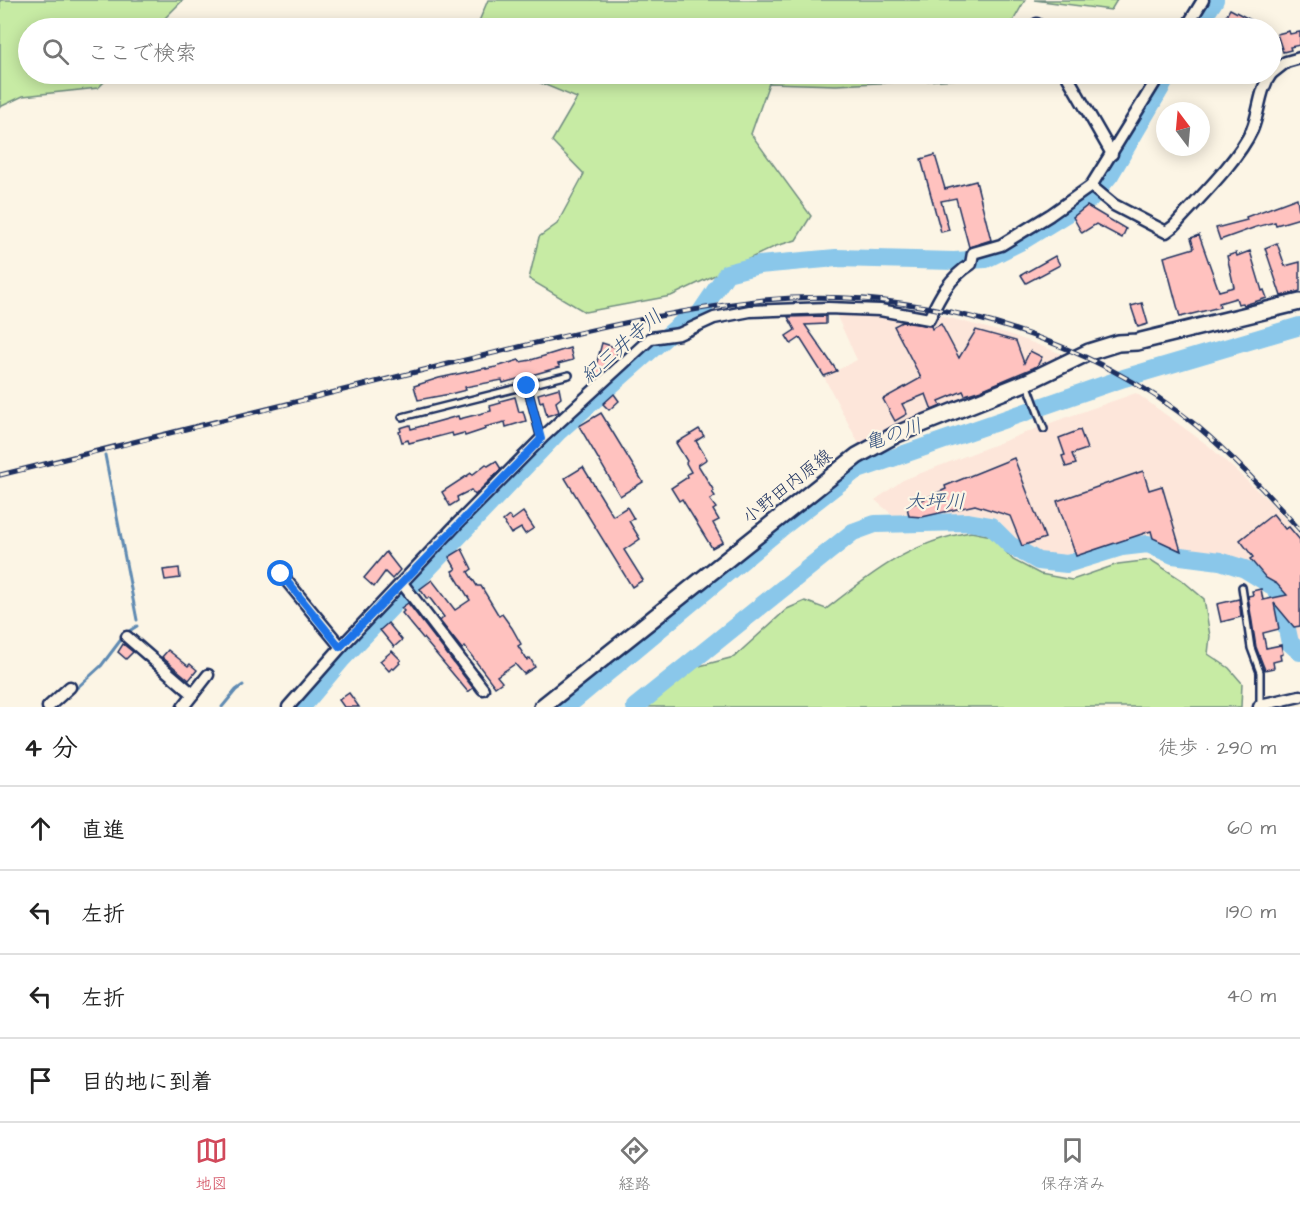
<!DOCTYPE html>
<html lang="ja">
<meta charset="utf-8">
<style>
body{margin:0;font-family:"Architects Daughter","Klee One",sans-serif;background:#f6f6f6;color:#222}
.compass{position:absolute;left:1156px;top:102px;width:54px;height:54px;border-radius:50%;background:#fff;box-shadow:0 3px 15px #0003;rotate:344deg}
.stop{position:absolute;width:18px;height:18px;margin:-14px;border:4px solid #1a73e8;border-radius:50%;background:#fff}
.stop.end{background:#1a73e8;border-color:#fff;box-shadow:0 2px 6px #0008}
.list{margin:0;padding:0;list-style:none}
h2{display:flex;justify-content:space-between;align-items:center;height:78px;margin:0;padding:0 24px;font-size:26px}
h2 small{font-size:20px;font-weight:400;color:#767676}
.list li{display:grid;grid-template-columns:39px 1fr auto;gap:18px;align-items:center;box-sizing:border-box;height:84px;padding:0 24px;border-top:2px solid #e0e0e0}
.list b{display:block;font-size:22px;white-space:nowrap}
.list em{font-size:20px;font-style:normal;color:#767676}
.icon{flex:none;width:33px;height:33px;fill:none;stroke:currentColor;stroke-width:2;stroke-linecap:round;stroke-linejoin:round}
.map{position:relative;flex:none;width:1300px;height:707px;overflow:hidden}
.search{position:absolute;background:#fff;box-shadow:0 3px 15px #0003;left:18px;right:18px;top:18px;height:66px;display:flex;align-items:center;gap:15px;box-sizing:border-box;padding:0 21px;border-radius:33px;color:#767676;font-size:22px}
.sheet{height:414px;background:#fff}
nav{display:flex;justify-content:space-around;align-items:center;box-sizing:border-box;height:84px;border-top:2px solid #e0e0e0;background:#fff;font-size:16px;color:#767676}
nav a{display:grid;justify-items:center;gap:3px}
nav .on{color:#d1495b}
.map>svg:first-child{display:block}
</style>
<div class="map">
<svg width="1300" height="707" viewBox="0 0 1300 707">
<rect width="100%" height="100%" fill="#fcf5e5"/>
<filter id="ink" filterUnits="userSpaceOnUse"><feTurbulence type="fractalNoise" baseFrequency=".0167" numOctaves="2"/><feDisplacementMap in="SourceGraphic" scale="12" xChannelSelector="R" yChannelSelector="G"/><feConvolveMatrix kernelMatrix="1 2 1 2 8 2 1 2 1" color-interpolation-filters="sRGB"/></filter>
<g filter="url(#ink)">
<g fill="#fde6da">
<polygon points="834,310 933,324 939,315 1009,334 1065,355 883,431 859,444 824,377 857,360"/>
<polygon points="1136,393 1209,446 1270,502 1300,536 1300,646 1292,641 1285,596 1279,587 1257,573 1245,562 1165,547 1146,539 1124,540 1077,558 1061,559 1028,552 1015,545 1002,524 997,519 975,514 909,521 895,517 875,500 903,480 1056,421"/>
</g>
<g fill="#c7eba4" stroke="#718d81" stroke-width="1.5">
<polygon points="0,0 183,0 155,28 28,28 28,74 112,74 98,88 23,96 0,107"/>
<polygon points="488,0 1025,0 1009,28 478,28 477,26"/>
<polygon points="1034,0 1117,0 1111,10"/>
<polygon points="519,74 984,74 982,78 836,85 769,83 751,134 811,216 796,240 776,246 671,296 585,312 529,279 539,237 557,224 584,174 552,141 577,98"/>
<path d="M 971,532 L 992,536 L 1013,560 L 1040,574 L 1072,580 L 1118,564 L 1151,560 L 1182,580 L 1204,599 L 1210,636 L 1208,654 L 1229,668 L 1242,683 L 1241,707 L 646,707 L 692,668 L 734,657 L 787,609 L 805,601 L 826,609 C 872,573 912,541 971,532 Z"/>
</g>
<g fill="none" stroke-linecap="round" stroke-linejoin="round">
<g stroke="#5e8ab2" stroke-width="3">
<polyline points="105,455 137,620"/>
<polyline points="56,707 101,666 126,633 137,626"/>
<polyline points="222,707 236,690 243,685"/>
</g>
<g stroke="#8ac7ea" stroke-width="18">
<polyline points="1197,28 1215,0"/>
<polyline points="302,707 342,659 558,432 684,321 696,319 727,273 759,265 836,258 954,261 986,259 1022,241 1090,199 1110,175 1169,74"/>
<polyline points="566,707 780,529 855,471 1124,378 1300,326"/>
<polyline points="635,707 853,532 875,524 968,522 991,526 1010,545 1038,561 1067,564 1122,547 1148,544 1173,555 1220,561 1245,569 1274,587 1282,606 1290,643 1300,652"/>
</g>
</g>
<g fill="#ffc2bf" stroke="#1b2f5e" stroke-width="1.5">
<polygon points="1230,9 1266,28 1249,28 1226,16"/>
<polygon points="1289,31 1290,34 1300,32 1300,45 1290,47 1291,50 1283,52 1277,34"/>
<polygon points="935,155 945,189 976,181 991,240 969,247 956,198 941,201 949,230 941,232 921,159"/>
<polygon points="1297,198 1300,218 1276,225 1275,222 1256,227 1220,240 1216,228 1247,220 1246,217"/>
<polygon points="1087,206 1126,229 1122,238 1096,224 1082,233 1073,217"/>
<polygon points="1199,235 1219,291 1234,287 1227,256 1236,253 1237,256 1250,251 1262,291 1264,290 1267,298 1244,305 1243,303 1238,304 1236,298 1219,303 1220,307 1180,317 1164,257 1194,248 1191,238"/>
<polygon points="1277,243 1285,266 1300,262 1300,291 1281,296 1265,248"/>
<polygon points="1055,256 1060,265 1026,283 1021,275"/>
<polygon points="1142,303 1148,324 1138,327 1131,306"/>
<polygon points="826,316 826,324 805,325 837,371 824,376 800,338 791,344 786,336 795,330 788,317"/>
<polygon points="902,322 931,326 932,329 941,324 959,358 976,330 1016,341 1024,363 1030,351 1042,357 1037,366 1033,368 981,390 965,395 963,391 939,401 941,406 932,410 926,394 902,404 907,414 895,421 883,399 921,378 894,326"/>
<polygon points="602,343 618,348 614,362 597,378 593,377"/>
<polygon points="570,348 573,360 558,364 560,367 503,383 502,380 465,387 466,390 450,394 418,400 414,386 439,378 486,368 486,369 496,367 519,360 520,362 531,360"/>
<polygon points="559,388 561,398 556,402 559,412 547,416 543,401 540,402 538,394"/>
<polygon points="614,394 619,401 609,410 603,404"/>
<polygon points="515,397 519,412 523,411 526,421 506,427 505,422 485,427 486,429 465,436 464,433 453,436 452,433 429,439 429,438 409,443 408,440 402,442 399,432 401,431 400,428 410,425 411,429 458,416 459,419 491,411 490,406 501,403 500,401"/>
<polygon points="601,413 643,482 620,496 579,426"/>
<polygon points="699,429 704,436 696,441 707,459 698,465 714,491 712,492 715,496 710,500 716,508 713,510 719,520 713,523 723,542 712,548 682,499 679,501 671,488 688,477 687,474 691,472 686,463 687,461 676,443"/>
<polygon points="1080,430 1087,449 1072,454 1076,464 1066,467 1062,456 1065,455 1059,438"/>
<polygon points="1014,458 1045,538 1022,546 1010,516 975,505 922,517 909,516 907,507 946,489 945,486"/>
<polygon points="496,461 501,469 475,495 471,490 457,497 458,501 450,506 442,492 471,473 472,475 486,464 488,466"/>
<polygon points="583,467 613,516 627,507 634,519 629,521 640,539 624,550 643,580 632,587 565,478"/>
<polygon points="1143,471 1149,490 1162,486 1181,551 1153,538 1151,531 1076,556 1057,501"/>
<polygon points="523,512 534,528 525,534 521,528 511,534 503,521 509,516 512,520"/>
<polygon points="1273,514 1285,529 1289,527 1300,540 1300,626 1294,627 1274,603 1279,629 1263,633 1266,648 1281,645 1283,654 1280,655 1281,660 1273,662 1274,668 1265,670 1256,647 1248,596 1253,595 1252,591 1261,589 1263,600 1287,595 1277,584 1266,578 1250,559 1253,557 1240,540"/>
<polygon points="462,549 472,569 468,572 477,586 481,586 499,616 502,614 512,628 521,644 518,646 527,660 530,658 535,667 524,674 515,664 497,676 502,682 495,687 465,647 462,649 440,621 444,617 429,597 427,599 420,589 432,580 455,610 470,600 452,571 456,569 449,557"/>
<polygon points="386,552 400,570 392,579 385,572 374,587 364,578"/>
<polygon points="179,568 180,578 165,580 163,570"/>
<polygon points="1239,599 1241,617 1221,622 1217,604"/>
<polygon points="408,603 473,688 468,692 402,613 404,611 401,608"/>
<polygon points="388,623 402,640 394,647 380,630"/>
<polygon points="123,644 133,652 126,659 118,652"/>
<polygon points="168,650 188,666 190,664 197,670 189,680 162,657"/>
<polygon points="392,651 401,660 399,662 400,663 394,669 392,668 389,671 380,661"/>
<polygon points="349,693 359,707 344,707 339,700"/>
</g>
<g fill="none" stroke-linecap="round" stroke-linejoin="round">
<defs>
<g id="service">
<polyline points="1027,383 1044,429"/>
<polyline points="527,386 541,439"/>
<polyline points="402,417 569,375"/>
<polyline points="1242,587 1251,648 1260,672 1260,705"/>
</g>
<g id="minor">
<polyline points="1037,24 1039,28"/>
<polyline points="1186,28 1203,0"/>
<polyline points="1272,73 1286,62 1300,58"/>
<polyline points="1066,74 1112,154"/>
<path d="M 1091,186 L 1114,205 L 1166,232 L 1174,226 C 1198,199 1237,162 1252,130 C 1260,111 1259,90 1271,74"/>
<polyline points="281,574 341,647"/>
<polyline points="402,583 483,689"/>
<polyline points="127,637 193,694"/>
<polyline points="48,707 70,687"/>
<polyline points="183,707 208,675"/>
<path d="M 288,707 L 341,647 L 456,525 L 544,436 L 651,338 L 679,334 L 714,318 L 750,311 L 828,308 L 880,310 L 929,319 C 940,296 949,278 971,264 L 973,253 L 1001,245 L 1050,215 L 1091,186 L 1160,74"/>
<polyline points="1259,707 1260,705 1300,696"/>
</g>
<polyline id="secondary" points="542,707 857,456 897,434 1027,382 1089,352 1118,343 1137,342 1300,302"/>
</defs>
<use href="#service" stroke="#1b2f5e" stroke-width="10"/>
<use href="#minor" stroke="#1b2f5e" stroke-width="15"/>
<use href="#secondary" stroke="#1b2f5e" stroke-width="20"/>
<use href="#service" stroke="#fcf5e5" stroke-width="5"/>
<use href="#minor" stroke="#fcf5e5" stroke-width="10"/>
<use href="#secondary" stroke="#fcf5e5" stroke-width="15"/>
<defs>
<path id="rail" d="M 0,475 C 150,439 299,401 448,364 C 552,339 657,312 764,300 C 910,285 1082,333 1197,426 C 1235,458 1267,494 1300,530"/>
</defs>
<use href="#rail" stroke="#1b2f5e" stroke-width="5"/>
<use href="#rail" stroke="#fcf5e5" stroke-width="3" stroke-dasharray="9" stroke-linecap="butt"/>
</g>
</g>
<g fill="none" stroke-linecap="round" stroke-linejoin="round" filter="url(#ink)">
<polyline stroke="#1a73e8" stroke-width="8" points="281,574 340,647 541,439 527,386"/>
</g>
<g text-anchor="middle" stroke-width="4.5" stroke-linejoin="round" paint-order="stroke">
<g font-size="18" fill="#1b2f5e" stroke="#fcf5e5">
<text transform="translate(787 486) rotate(-38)" y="6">小野田内原線</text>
</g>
<g font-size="20" font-style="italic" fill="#375581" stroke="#fcf5e5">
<text transform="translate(621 346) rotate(-41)" y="7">紀三井寺川</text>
<text transform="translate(893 434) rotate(-19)" y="7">亀の川</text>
<text x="935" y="508">大坪川</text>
</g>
</g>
</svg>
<svg class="compass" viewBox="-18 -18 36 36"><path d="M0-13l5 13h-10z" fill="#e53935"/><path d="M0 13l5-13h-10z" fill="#767676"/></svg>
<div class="stop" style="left:281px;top:574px"></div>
<div class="stop end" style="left:527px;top:386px"></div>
<div class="search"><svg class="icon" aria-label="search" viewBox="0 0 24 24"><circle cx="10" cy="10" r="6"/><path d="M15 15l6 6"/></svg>ここで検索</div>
</div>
<section class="sheet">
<h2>4 分<small>徒歩 · 290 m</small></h2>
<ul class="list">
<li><svg class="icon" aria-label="ahead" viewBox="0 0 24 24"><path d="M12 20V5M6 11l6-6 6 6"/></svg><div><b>直進</b></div><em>60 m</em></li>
<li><svg class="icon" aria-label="left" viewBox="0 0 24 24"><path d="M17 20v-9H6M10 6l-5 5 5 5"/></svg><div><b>左折</b></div><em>190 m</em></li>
<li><svg class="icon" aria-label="left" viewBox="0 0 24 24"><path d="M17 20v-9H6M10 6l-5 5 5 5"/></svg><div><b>左折</b></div><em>40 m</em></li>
<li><svg class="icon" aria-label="arrive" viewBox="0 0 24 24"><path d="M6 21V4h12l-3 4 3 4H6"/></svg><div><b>目的地に到着</b></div></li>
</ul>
</section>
<nav>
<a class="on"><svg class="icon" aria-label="map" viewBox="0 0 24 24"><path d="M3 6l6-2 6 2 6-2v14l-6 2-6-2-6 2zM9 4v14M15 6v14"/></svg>地図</a>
<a><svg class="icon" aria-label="directions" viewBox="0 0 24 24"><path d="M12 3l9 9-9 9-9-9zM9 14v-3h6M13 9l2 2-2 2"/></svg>経路</a>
<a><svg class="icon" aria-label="saved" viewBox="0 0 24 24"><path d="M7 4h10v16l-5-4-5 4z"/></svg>保存済み</a>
</nav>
